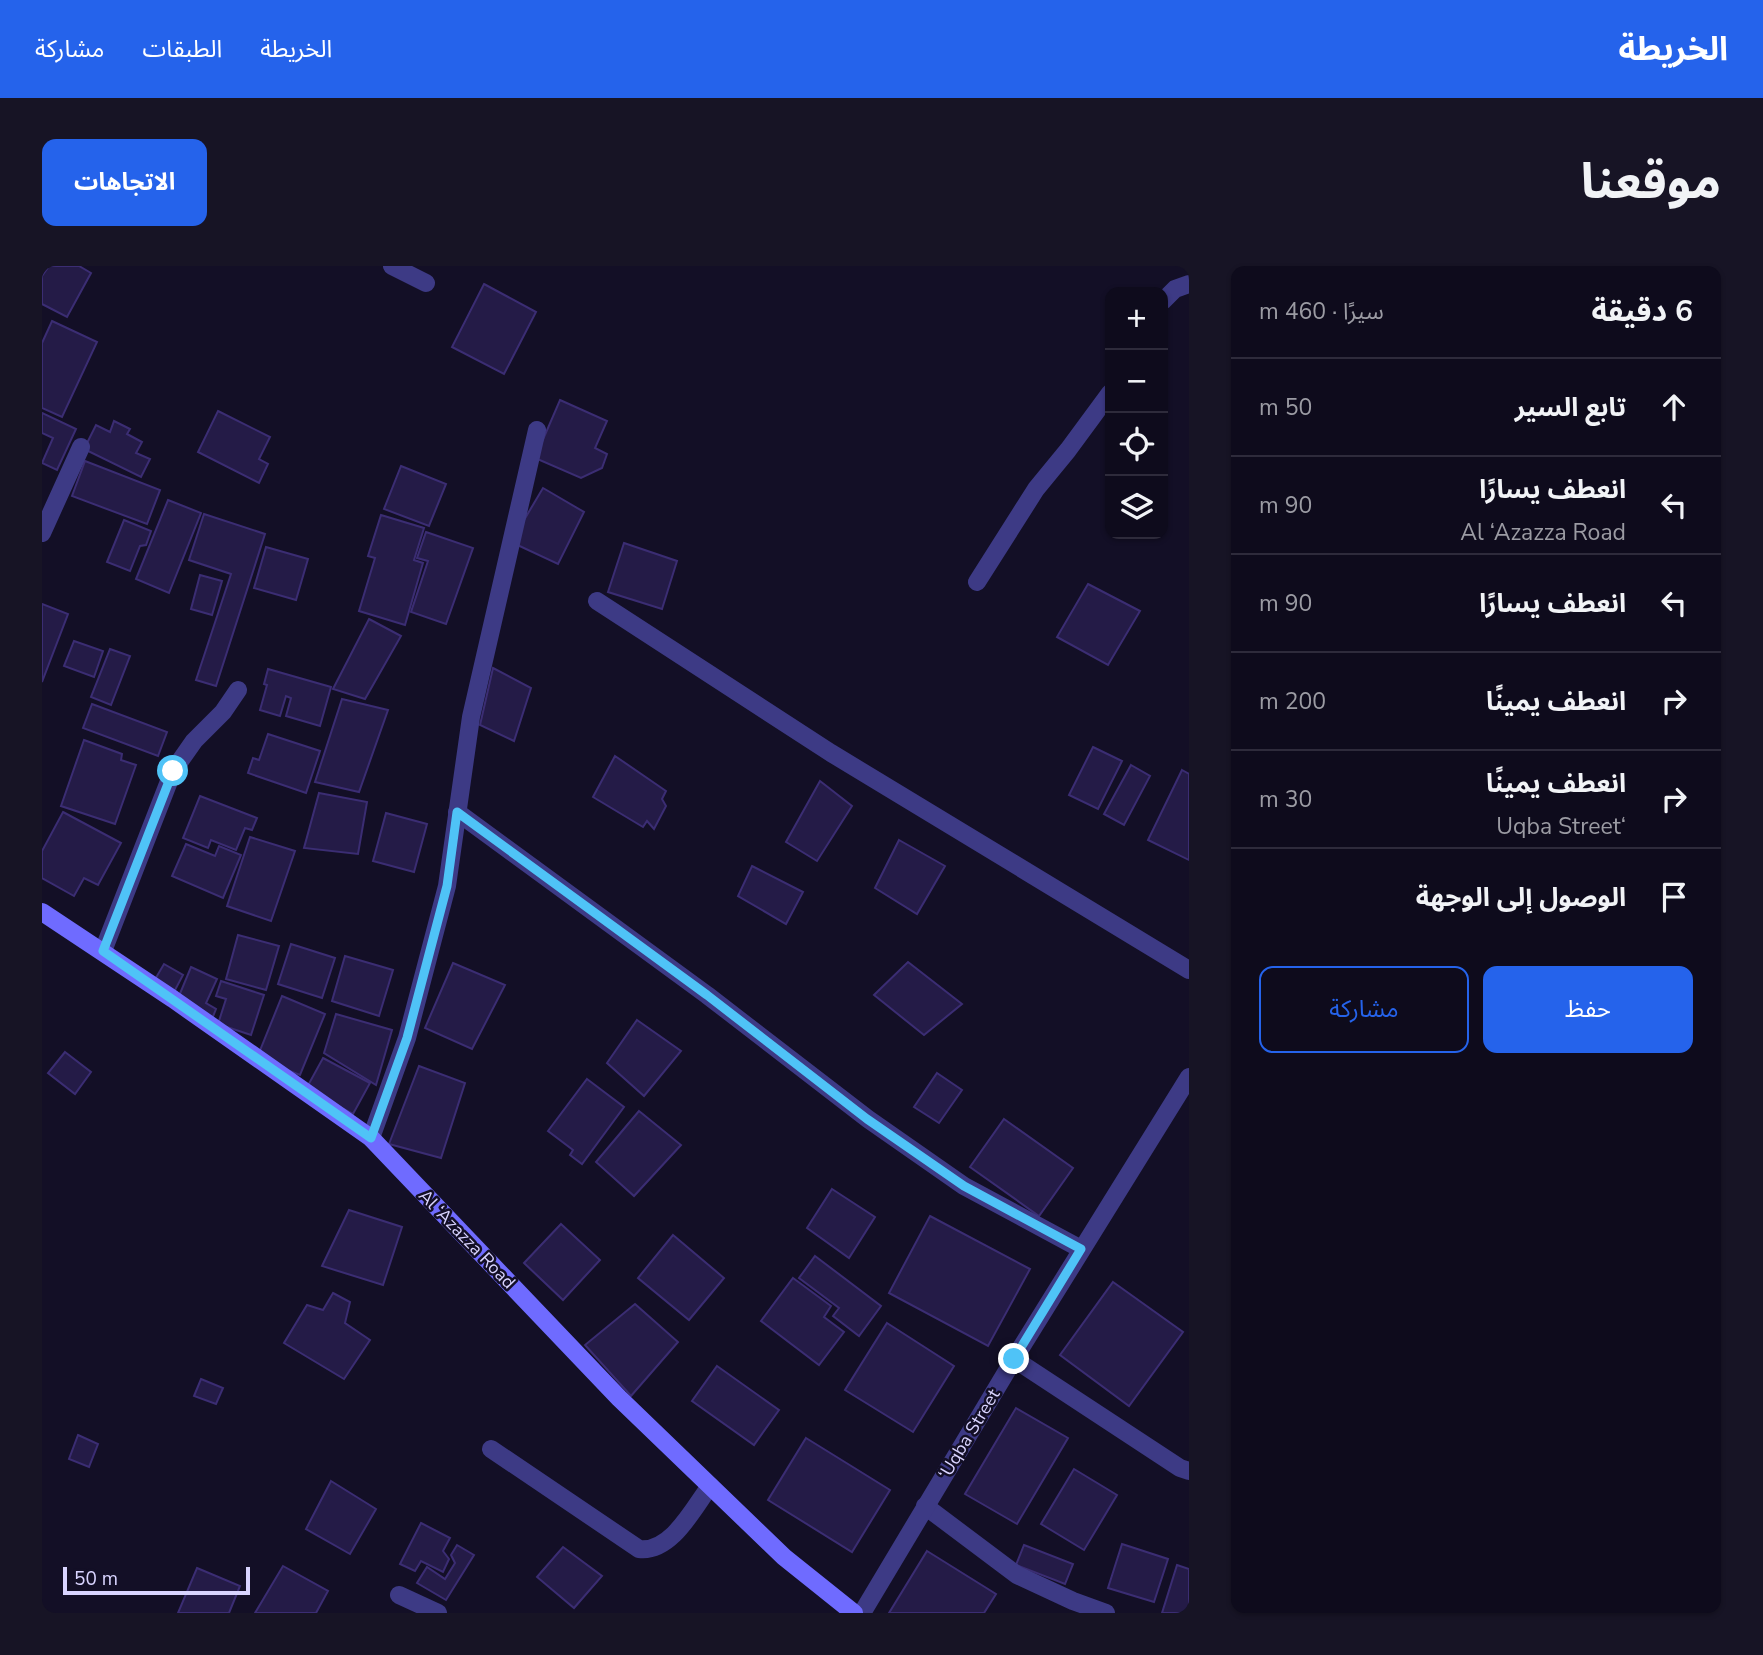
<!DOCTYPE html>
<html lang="ar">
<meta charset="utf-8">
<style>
body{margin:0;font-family:"Nunito Sans","Noto Sans Arabic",sans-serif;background:#171425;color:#f1f3f6;direction:rtl}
.controls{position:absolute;right:21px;top:21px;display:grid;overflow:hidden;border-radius:14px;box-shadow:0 2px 5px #0004}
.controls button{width:63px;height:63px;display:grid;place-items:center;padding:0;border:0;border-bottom:2px solid #2e2b3b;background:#0e0b1c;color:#f1f3f6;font:35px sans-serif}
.scale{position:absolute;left:21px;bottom:18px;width:187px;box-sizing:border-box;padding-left:7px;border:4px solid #d9d4ff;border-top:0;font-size:19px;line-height:24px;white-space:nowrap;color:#d9d4ff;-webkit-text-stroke:5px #130f26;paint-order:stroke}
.stop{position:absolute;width:21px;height:21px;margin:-16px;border:5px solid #4fc3f7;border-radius:50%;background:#fff}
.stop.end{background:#4fc3f7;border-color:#fff;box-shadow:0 2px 7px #0008}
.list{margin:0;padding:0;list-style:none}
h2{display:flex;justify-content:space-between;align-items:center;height:91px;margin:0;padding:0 28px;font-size:30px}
h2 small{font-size:23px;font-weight:400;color:#9b9ba3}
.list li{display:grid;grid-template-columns:46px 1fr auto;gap:21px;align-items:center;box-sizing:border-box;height:98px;padding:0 28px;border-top:2px solid #2e2b3b}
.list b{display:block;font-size:26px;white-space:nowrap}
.list p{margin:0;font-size:23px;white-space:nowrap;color:#9b9ba3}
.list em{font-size:23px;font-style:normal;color:#9b9ba3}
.actions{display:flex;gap:14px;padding:21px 28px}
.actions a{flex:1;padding:16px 0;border:2px solid #2563eb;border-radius:14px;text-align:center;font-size:24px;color:#2563eb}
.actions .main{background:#2563eb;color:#fff}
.icon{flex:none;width:38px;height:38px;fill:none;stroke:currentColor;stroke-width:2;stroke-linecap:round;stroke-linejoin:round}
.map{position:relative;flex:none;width:1147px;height:1347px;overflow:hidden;direction:ltr;border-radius:14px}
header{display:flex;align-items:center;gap:42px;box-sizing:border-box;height:98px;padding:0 35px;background:#2563eb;color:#fff}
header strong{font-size:33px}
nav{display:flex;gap:38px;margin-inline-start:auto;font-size:24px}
.intro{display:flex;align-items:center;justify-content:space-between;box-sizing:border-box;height:168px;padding:0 42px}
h1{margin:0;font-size:49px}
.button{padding:18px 32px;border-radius:14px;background:#2563eb;color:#fff;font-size:24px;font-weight:700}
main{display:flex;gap:42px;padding:0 42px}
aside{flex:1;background:#0e0b1c;border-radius:14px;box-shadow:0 2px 5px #0004}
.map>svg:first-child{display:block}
</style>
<header>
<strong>الخريطة</strong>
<nav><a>الخريطة</a><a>الطبقات</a><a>مشاركة</a></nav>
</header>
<div class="intro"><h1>موقعنا</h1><a class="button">الاتجاهات</a></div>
<main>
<aside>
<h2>6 دقيقة<small>سيرًا · 460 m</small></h2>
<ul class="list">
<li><svg class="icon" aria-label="ahead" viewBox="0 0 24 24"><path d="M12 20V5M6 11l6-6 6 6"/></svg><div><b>تابع السير</b></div><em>50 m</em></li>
<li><svg class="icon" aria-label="left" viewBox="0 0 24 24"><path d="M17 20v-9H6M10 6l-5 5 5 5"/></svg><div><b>انعطف يسارًا</b><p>Al ‘Azazza Road</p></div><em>90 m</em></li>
<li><svg class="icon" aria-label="left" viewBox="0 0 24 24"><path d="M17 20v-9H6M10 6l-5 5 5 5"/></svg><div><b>انعطف يسارًا</b></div><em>90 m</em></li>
<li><svg class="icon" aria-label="right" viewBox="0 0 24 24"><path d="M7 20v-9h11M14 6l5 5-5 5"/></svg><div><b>انعطف يمينًا</b></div><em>200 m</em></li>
<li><svg class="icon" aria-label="right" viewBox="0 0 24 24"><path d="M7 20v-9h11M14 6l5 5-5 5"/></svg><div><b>انعطف يمينًا</b><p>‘Uqba Street</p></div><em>30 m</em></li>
<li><svg class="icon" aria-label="arrive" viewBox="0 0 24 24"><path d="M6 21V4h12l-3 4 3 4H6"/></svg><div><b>الوصول إلى الوجهة</b></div></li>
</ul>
<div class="actions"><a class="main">حفظ</a><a>مشاركة</a></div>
</aside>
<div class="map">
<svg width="1147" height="1347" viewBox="0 0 1147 1347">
<rect width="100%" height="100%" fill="#130f26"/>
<g fill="#241b47" stroke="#3b2d73" stroke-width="2">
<polygon points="7,0 37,0 49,7 25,51 0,38 0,10"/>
<polygon points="442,18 494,46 462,108 410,81"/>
<polygon points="10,55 55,76 20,151 0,142 0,77"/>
<polygon points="518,134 565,155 553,182 565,188 560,202 539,212 493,192"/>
<polygon points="176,145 228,171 217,193 226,198 217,217 156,186"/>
<polygon points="0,147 34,163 15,204 0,197 11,172 0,167"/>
<polygon points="72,155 88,163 85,168 100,176 94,187 108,193 99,211 42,183 54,159 68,166"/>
<polygon points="43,195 118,224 105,258 30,230"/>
<polygon points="359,200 404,218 387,260 342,243"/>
<polygon points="501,222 542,246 516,298 469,276"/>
<polygon points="126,234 159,247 127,327 94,313"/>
<polygon points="162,248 223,268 174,420 154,414 189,308 147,294"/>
<polygon points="339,249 382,262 372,294 381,297 363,359 317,345 333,292 326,290"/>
<polygon points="82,254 109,265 104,279 98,280 88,305 65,296"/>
<polygon points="384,266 431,282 404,358 369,346 386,295 375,292"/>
<polygon points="582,277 635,295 620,343 566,326"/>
<polygon points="224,281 266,293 254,334 212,322"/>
<polygon points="158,309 180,315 170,349 149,343"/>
<polygon points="1046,318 1098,345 1066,399 1015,371"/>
<polygon points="0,338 26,348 0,416"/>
<polygon points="327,353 359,370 323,433 291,423"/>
<polygon points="32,375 61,385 52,411 22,400"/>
<polygon points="68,383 88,390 69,439 49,431"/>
<polygon points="451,402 489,422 472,475 438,459"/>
<polygon points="226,403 289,421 278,460 244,450 249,432 244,430 238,450 218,444 225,419 222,418"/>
<polygon points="300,433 346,444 317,526 273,516"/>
<polygon points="50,438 125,466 116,490 41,462"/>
<polygon points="226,468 278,485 264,527 206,507 211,492 217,494"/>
<polygon points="42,474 80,488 79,494 94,499 73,558 19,540"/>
<polygon points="1051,481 1080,495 1056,543 1027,529"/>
<polygon points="573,490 624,525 620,533 624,540 612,563 605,555 601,561 551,531"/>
<polygon points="1089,499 1108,510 1082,559 1062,548"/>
<polygon points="1140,504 1147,508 1147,594 1106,574"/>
<polygon points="778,515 810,540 775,595 744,576"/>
<polygon points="277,527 325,536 316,588 262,582"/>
<polygon points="158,530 215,552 210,564 203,562 194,584 169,574 166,582 141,572"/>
<polygon points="21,546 79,577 56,619 42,612 32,630 0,612 0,585"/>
<polygon points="344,547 385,558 372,606 331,595"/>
<polygon points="208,571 253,585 229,655 185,640"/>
<polygon points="857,574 903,600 875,648 833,622"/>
<polygon points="144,578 173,590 177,580 199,589 181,632 130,610"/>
<polygon points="710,600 761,626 744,658 696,630"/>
<polygon points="196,669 237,680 224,724 184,713"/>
<polygon points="249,678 293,692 280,732 236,718"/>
<polygon points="303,690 351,704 337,750 290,735"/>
<polygon points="866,696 920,738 882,769 832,729"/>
<polygon points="411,697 463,719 430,783 383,762"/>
<polygon points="122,698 141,709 132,726 112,715"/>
<polygon points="149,701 175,713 164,737 174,743 170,753 137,730"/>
<polygon points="179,715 222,729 209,769 176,758 184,733 174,730"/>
<polygon points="240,730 283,748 258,809 215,792"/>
<polygon points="294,748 350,764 334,819 282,787"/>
<polygon points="595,754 639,785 602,830 565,797"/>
<polygon points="23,786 49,806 33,828 6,807"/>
<polygon points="281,792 328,817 311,848 264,823"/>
<polygon points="377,800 423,817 399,892 347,878"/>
<polygon points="895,807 920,824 897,857 872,841"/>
<polygon points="545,813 582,841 540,898 528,889 531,884 506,865"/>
<polygon points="597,845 639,879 592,930 554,896"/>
<polygon points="962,853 1031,902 997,950 928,901"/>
<polygon points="790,923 833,951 807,992 765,962"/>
<polygon points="307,944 360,961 341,1019 280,1000"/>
<polygon points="888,950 988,1003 946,1080 847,1027"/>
<polygon points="519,958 558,994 521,1034 482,997"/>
<polygon points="631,969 682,1012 647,1054 596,1012"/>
<polygon points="773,990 839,1040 817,1070 791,1050 797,1042 757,1012"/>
<polygon points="751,1012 789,1040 782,1051 802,1066 777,1099 719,1055"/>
<polygon points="1071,1016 1141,1066 1087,1140 1018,1089"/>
<polygon points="291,1027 308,1036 303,1057 328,1074 302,1113 242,1077 265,1039 281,1044"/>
<polygon points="593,1038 636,1076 589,1130 543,1079"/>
<polygon points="845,1057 912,1100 871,1166 803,1124"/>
<polygon points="675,1100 737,1144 712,1179 650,1135"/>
<polygon points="159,1113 181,1122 174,1138 152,1130"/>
<polygon points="974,1142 1026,1172 975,1258 923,1228"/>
<polygon points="36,1169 56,1178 47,1201 27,1193"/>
<polygon points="764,1172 848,1224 810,1286 726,1234"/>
<polygon points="1032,1203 1075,1229 1042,1284 999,1258"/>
<polygon points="289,1215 334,1243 308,1288 264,1263"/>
<polygon points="379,1257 408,1272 401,1285 407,1293 401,1306 379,1295 373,1305 358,1298"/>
<polygon points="1080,1278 1126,1293 1112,1336 1066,1322"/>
<polygon points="415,1279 432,1289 404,1334 375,1317 385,1301 403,1313 413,1297 409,1289"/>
<polygon points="982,1279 1031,1298 1023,1318 974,1299"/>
<polygon points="521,1281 560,1310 532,1342 495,1311"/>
<polygon points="885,1285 954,1328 942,1347 847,1347"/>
<polygon points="1135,1299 1147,1303 1147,1347 1120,1347"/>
<polygon points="241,1300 286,1325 274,1347 213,1347"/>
<polygon points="155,1302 198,1320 187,1347 136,1347"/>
</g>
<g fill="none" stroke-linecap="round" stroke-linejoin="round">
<g stroke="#3d3a85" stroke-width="18">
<polyline points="350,0 384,17"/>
<polyline points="1121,35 1133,23 1147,18"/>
<polyline points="0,267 39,181"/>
<polyline points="935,316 994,223 1026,184 1068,127"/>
<polyline points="555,335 789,487 1147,704"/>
<polyline points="415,546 665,729 826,853 922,920 1039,983"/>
<polyline points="61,685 131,505 152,475 181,446 196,424"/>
<polyline points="329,872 365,772 405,620 429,451 495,164"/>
<polyline points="972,1093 1138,1202 1147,1205"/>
<path d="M 449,1183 L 597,1283 C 629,1287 651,1243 668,1220"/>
<polyline points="883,1240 975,1309 1031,1335 1064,1347"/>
<polyline points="357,1329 396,1347"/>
<polyline points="820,1347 972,1093 1147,811"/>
</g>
<polyline stroke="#6f6bff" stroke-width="18" points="0,646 131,733 329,872 577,1132 742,1291 812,1347"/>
</g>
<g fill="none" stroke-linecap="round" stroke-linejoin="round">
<polyline stroke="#4fc3f7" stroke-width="9" points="131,505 61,685 329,872 365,772 405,620 415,546 665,729 825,853 922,920 1039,983 972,1093"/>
</g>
<g text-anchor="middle" stroke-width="5" stroke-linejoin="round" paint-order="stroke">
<g font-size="18" fill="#d9d4ff" stroke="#130f26">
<text transform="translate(425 973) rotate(46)" y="6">Al ‘Azazza Road</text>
<text transform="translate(927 1168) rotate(-59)" y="6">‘Uqba Street</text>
</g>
</g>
</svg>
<div class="controls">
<button>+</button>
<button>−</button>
<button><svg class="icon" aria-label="locate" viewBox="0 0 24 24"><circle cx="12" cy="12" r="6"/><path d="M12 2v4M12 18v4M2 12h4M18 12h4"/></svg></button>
<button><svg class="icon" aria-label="layers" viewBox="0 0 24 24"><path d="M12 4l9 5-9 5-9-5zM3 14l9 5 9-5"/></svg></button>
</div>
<div class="scale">50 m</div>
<div class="stop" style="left:131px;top:505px"></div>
<div class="stop end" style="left:972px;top:1093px"></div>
</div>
</main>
